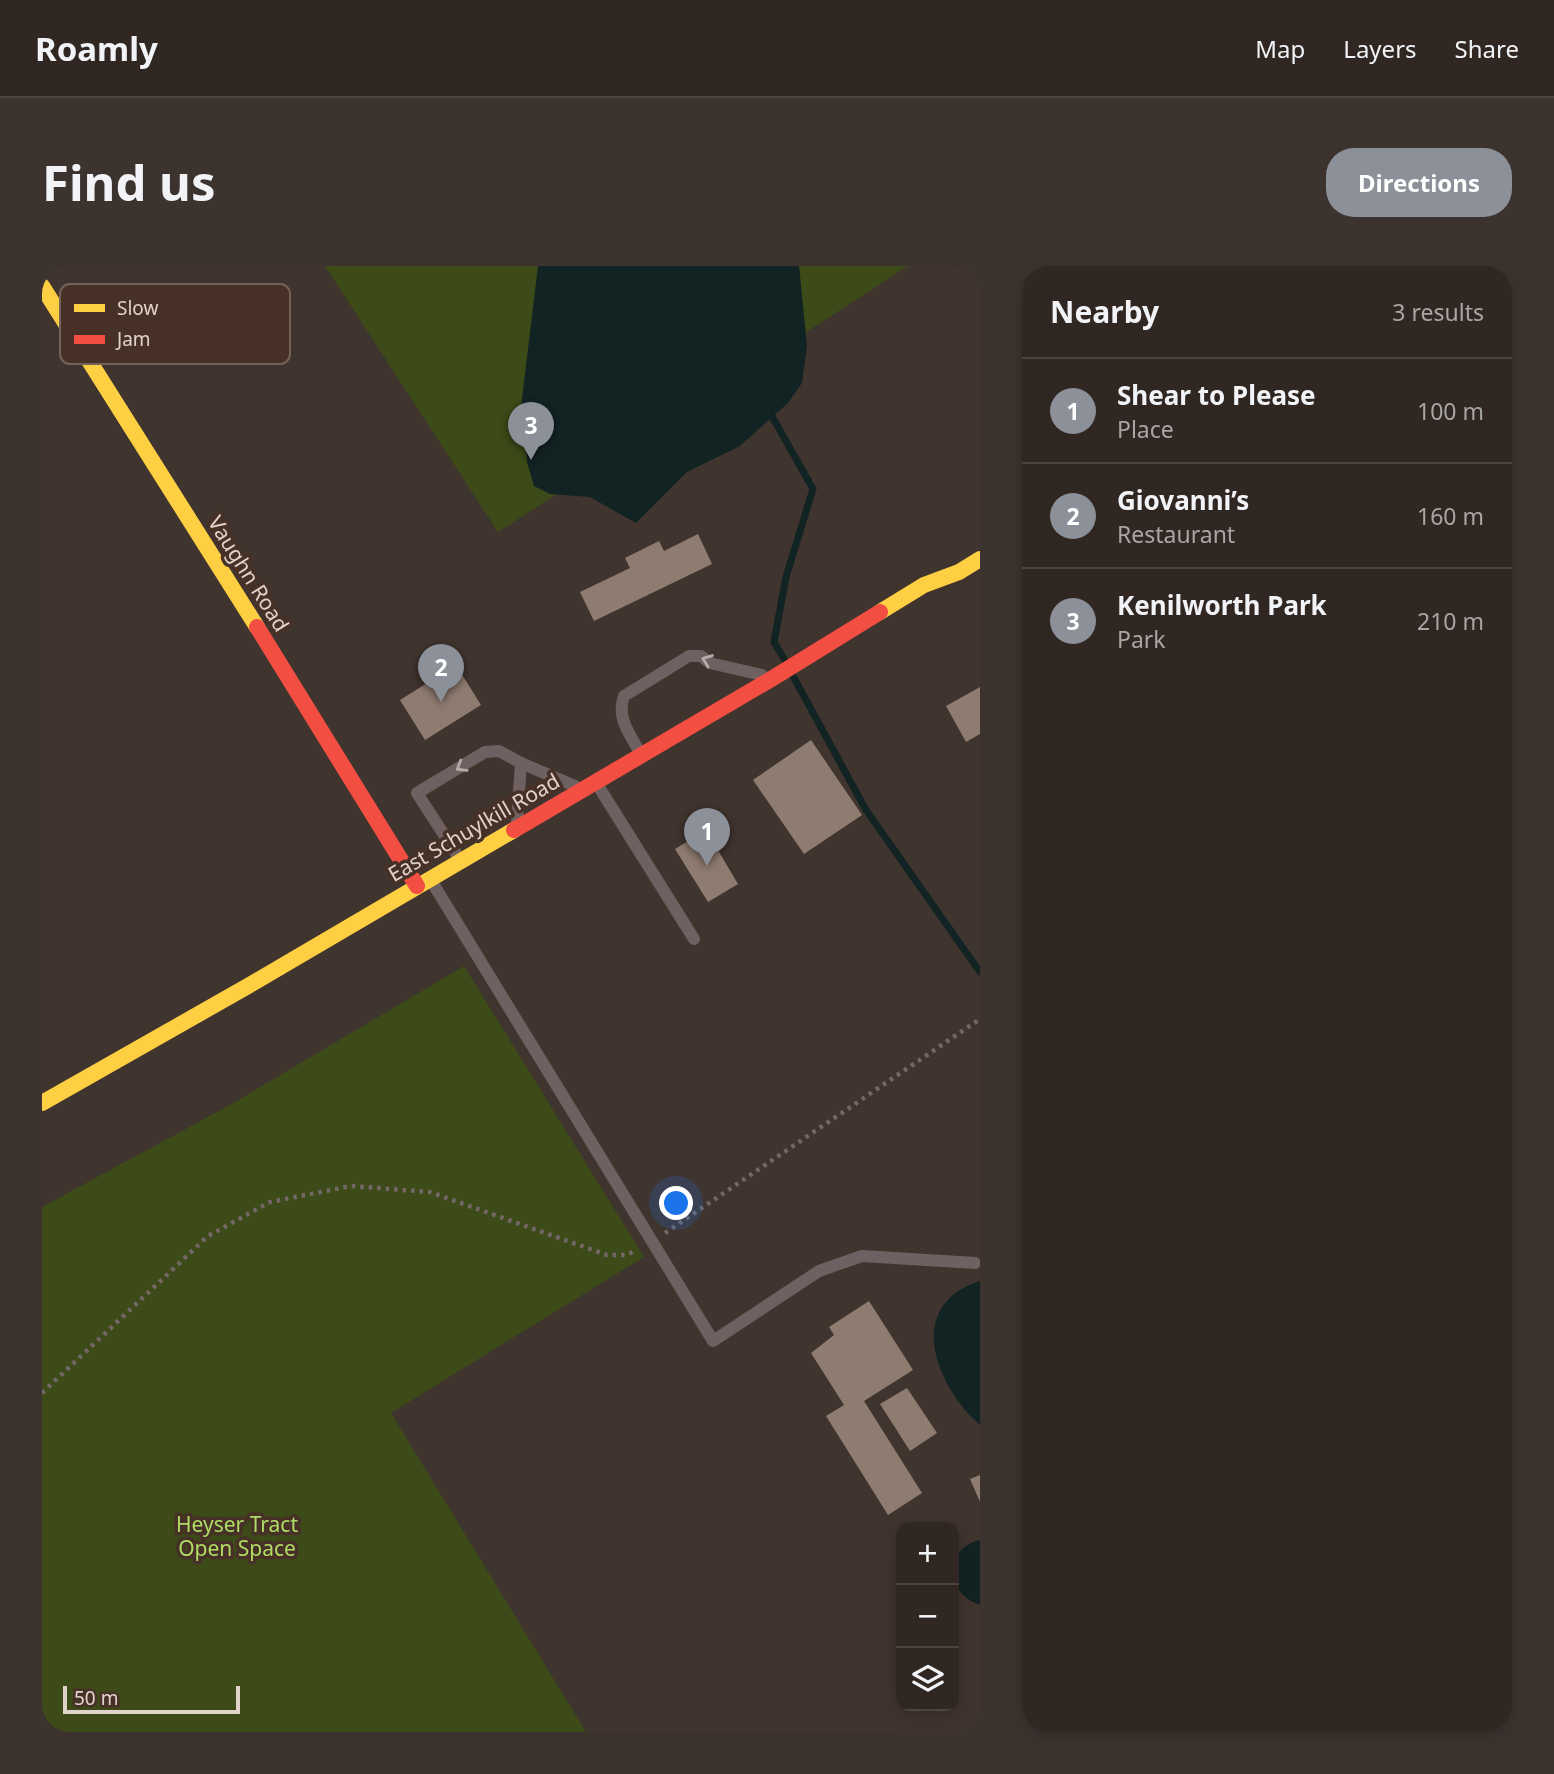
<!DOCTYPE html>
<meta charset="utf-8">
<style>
body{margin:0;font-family:"Noto Sans",sans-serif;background:#3c332f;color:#f1f3f6}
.controls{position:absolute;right:21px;bottom:21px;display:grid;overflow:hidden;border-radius:14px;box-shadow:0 4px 18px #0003}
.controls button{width:63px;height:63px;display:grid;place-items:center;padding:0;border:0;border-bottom:2px solid #4b4440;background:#302722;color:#f1f3f6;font:35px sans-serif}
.scale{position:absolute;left:21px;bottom:18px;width:177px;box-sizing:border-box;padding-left:7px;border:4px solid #e0d3cc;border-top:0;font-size:19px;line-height:24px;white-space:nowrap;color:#e0d3cc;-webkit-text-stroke:5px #473127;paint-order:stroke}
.you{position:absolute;left:635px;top:938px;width:24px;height:24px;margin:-18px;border:5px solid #fff;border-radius:50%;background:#1a73e8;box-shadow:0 0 0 10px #1a73e833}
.badge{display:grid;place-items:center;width:46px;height:46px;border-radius:50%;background:#8c9099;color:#fff;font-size:23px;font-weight:700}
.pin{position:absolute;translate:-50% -58px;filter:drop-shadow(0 2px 4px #0008)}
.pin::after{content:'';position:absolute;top:37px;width:24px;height:21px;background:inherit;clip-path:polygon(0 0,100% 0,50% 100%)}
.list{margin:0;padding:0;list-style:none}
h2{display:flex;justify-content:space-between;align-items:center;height:91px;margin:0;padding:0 28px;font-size:30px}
h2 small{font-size:23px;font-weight:400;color:#a8a5a5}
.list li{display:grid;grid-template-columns:46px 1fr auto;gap:21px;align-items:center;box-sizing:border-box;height:105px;padding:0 28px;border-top:2px solid #4b4440}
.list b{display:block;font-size:26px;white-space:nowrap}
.list p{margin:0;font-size:23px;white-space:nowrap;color:#a8a5a5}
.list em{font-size:23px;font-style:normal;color:#a8a5a5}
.icon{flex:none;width:38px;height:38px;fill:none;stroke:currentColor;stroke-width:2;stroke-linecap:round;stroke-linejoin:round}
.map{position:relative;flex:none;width:938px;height:1466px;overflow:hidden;border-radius:28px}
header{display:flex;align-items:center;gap:42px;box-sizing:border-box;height:98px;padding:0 35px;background:#302722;border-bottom:2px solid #4b4440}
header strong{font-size:33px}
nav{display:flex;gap:38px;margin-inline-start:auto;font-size:24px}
.intro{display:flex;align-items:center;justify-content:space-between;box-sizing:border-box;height:168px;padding:0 42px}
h1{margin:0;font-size:49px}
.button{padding:18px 32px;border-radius:28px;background:#8c9099;color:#fff;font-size:24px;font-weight:700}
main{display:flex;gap:42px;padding:0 42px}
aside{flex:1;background:#302722;border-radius:28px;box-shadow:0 4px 18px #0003}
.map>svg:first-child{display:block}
</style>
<header>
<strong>Roamly</strong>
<nav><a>Map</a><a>Layers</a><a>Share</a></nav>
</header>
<div class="intro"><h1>Find us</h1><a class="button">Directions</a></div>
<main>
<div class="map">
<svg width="938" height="1466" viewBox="0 0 938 1466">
<rect width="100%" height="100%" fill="#40342e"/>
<g fill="#3c4b18">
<polygon points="283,0 866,0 456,266"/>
<polygon points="422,700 602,991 349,1147 544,1466 0,1466 0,941 188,839"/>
</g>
<g fill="#122324">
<polygon points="496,0 757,0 765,80 760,117 746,137 698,180 645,206 594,257 548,231 508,228 492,220 485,196 479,141"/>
<path d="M 938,1015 L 938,1159 C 894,1121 861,1039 938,1015 Z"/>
<path d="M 938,1274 L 938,1339 C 903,1328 901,1282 938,1274 Z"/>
</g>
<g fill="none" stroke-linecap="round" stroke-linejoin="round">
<g stroke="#122324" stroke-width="7">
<polyline points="727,145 771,223 744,311 732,376 742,393"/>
<polyline points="751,410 824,544 938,706"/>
</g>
</g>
<g fill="#8f7c71">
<polygon points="656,268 670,298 552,355 538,326 588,302 583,292 617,275 622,285"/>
<polygon points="414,399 439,439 383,474 358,434"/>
<polygon points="938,421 938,468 924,476 904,440"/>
<polygon points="769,474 820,549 762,588 711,514"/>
<polygon points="664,564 696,618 666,636 633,583"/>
<polygon points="827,1035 871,1104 822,1135 880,1227 846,1249 784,1150 802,1139 769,1087 792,1069 787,1061"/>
<polygon points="865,1122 895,1167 868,1185 838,1138"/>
<polygon points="938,1209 938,1236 928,1213"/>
</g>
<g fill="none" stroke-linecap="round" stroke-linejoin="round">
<g stroke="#736867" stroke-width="4.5" stroke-dasharray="3.5 5" stroke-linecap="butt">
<polyline points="623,967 938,753"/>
<polyline points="0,1127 166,970 228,936 309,920 388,926 565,989 584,989 595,984"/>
</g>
<g stroke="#6f6161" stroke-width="12">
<path d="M 598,487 C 588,468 574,452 582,430 L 647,390 L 659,390 L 668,397 L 720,409"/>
<polyline points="555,518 652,673"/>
<polyline points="475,556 479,497"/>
<polyline points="417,592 375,527 443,486 457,485 479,497 533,520"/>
<polyline points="390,616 671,1075 777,1005 820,990 933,997"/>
</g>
<g stroke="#ffcf43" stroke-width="16">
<polyline points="0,20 215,361"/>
<polyline points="838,346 882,319 917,306 938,293"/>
<polyline points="0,837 206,720 472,564"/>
</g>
<g stroke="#f24e42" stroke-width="16">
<polyline points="215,361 375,620"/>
<polyline points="472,564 731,412 838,346"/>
</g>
</g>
<defs><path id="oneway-chevron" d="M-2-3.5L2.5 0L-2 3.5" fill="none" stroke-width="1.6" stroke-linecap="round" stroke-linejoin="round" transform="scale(1.75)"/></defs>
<g stroke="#b8aba7">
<use href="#oneway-chevron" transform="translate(665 394) rotate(-159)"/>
<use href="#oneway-chevron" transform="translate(419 501) rotate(149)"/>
</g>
<g text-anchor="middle" stroke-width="7" stroke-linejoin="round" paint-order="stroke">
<g font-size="21" fill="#e0d3cc" stroke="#473127">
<text transform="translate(206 308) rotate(58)" y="7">Vaughn Road</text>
<text transform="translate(432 562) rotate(-30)" y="7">East Schuylkill Road</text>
</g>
<g font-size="21" fill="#afdc65" stroke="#473127">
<text x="195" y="1266">Heyser Tract<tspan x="195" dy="24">Open Space</tspan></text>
</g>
</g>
<rect x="18" y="18" width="230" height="80" rx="10" fill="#473127" stroke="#756259" stroke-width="2"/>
<rect x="32" y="38" width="31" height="8" fill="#ffcf43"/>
<rect x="32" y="69" width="31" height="9" fill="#f24e42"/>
<g font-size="19" fill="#e0d3cc">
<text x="75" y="49">Slow</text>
<text x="75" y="80">Jam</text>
</g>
</svg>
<div class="controls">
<button>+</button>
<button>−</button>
<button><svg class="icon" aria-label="layers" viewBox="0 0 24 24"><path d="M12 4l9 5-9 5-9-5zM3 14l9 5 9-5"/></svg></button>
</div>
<div class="scale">50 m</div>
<div class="you"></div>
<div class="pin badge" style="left:665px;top:600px">1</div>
<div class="pin badge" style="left:399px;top:436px">2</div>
<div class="pin badge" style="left:489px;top:194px">3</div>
</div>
<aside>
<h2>Nearby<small>3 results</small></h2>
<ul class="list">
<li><span class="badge">1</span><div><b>Shear to Please</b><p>Place</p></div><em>100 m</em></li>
<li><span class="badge">2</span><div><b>Giovanni’s</b><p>Restaurant</p></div><em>160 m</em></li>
<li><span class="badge">3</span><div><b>Kenilworth Park</b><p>Park</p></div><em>210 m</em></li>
</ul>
</aside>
</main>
